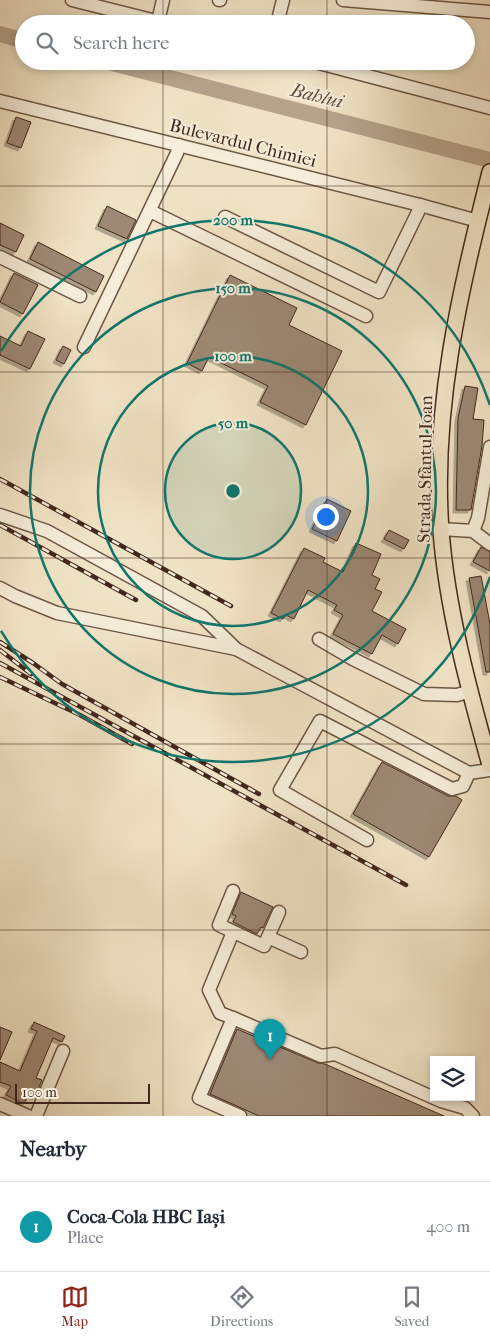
<!DOCTYPE html>
<meta charset="utf-8">
<style>
body{margin:0;font-family:"IM FELL French Canon",serif;background:#f2f2f3;color:#1f2937}
.controls{position:absolute;right:15px;bottom:15px;display:grid;overflow:hidden;border-radius:0px;box-shadow:0 2px 8px #0003}
.controls button{width:45px;height:45px;display:grid;place-items:center;padding:0;border:0;border-bottom:1px solid #e0e1e3;background:#fff;color:#1f2937;font:25px sans-serif}
.scale{position:absolute;left:15px;bottom:12px;width:135px;box-sizing:border-box;padding-left:5px;border:2px solid #43271c;border-top:0;font-size:14px;line-height:18px;white-space:nowrap;color:#43271c;-webkit-text-stroke:4px #f5edd9;paint-order:stroke}
.you{position:absolute;left:325px;top:516px;width:18px;height:18px;margin:-12px;border:4px solid #fff;border-radius:50%;background:#1a73e8;box-shadow:0 0 0 8px #1a73e833}
.badge{display:grid;place-items:center;width:32px;height:32px;border-radius:50%;background:#8f2418;color:#fff;font-size:16px;font-weight:700}
.pin{position:absolute;translate:-50% -41px;filter:drop-shadow(0 1px 2px #0008)}
.pin::after{content:'';position:absolute;top:26px;width:18px;height:15px;background:inherit;clip-path:polygon(0 0,100% 0,50% 100%)}
.list{margin:0;padding:0;list-style:none}
h2{display:flex;justify-content:space-between;align-items:center;height:65px;margin:0;padding:0 20px;font-size:21px}
h2 small{font-size:16px;font-weight:400;color:#747a83}
.list li{display:grid;grid-template-columns:32px 1fr auto;gap:15px;align-items:center;box-sizing:border-box;height:90px;padding:0 20px;border-top:1px solid #e0e1e3}
.list b{display:block;font-size:19px;white-space:nowrap}
.list p{margin:0;font-size:16px;white-space:nowrap;color:#747a83}
.list em{font-size:16px;font-style:normal;color:#747a83}
.icon{flex:none;width:28px;height:28px;fill:none;stroke:currentColor;stroke-width:2;stroke-linecap:round;stroke-linejoin:round}
.map{position:relative;flex:none;width:490px;height:1116px;overflow:hidden}
.search{position:absolute;background:#fff;box-shadow:0 2px 8px #0003;left:15px;right:15px;top:15px;height:55px;display:flex;align-items:center;gap:12px;box-sizing:border-box;padding:0 18px;border-radius:28px;color:#747a83;font-size:19px}
.sheet{height:155px;background:#fff}
nav{display:flex;justify-content:space-around;align-items:center;box-sizing:border-box;height:70px;border-top:1px solid #e0e1e3;background:#fff;font-size:14px;color:#747a83}
nav a{display:grid;justify-items:center;gap:2px}
nav .on{color:#8f2418}
.map>svg:first-child{display:block}
</style>
<div class="map">
<svg width="490" height="1116" viewBox="0 0 490 1116">
<defs>
<filter id="shadow"><feDropShadow dx="-3" dy="3" stdDeviation="0" flood-color="#0004"/></filter>
</defs>
<rect width="100%" height="100%" fill="#f0e3c5"/>
<filter id="stains"><feTurbulence type="fractalNoise" baseFrequency=".004" numOctaves="4"/><feColorMatrix values="0 0 0 0 .2 0 0 0 0 .09 0 0 0 0 .02 0 0 0 .5 -.17"/></filter>
<radialGradient id="worn" r=".72"><stop offset=".6" stop-color="#630" stop-opacity="0"/><stop offset="1" stop-color="#630" stop-opacity=".3"/></radialGradient>
<g fill="none" stroke-linecap="round" stroke-linejoin="round">
<g stroke="#b5a38c" stroke-width="16">
<polyline points="0,34 24,41"/>
<polyline points="104,61 490,160"/>
</g>
</g>
<g fill="#9d8974" stroke="#43271c" filter="url(#shadow)">
<polygon points="16,117 31,122 21,148 7,143"/>
<polygon points="107,206 136,220 127,239 98,226"/>
<polygon points="0,223 24,235 16,252 0,245"/>
<polygon points="38,242 104,276 96,292 30,259"/>
<polygon points="14,273 38,285 23,314 0,302"/>
<polygon points="230,275 297,308 289,325 342,351 306,425 260,402 268,386 209,357 202,371 187,363"/>
<polygon points="28,331 45,339 30,369 0,355 0,336 21,346"/>
<polygon points="63,346 71,350 64,364 56,360"/>
<polygon points="465,386 478,388 473,419 484,420 482,446 471,510 456,510 458,418"/>
<polygon points="327,499 351,511 337,541 312,529"/>
<polygon points="389,530 409,540 404,549 384,539"/>
<polygon points="356,543 381,554 372,575 380,579 375,589 382,592 372,611 406,629 398,644 382,635 372,654 333,634 343,615 334,610 337,605 308,590 294,619 286,615 283,619 271,613 304,548 325,558 323,562 343,572"/>
<polygon points="481,547 490,552 490,571 473,562"/>
<polygon points="481,576 490,624 490,672 486,672 469,578"/>
<polygon points="382,762 448,796 456,796 462,800 429,857 353,814"/>
<polygon points="241,892 273,907 263,928 261,927 257,934 233,922 236,916 232,914"/>
<polygon points="34,1022 65,1036 62,1042 53,1038 36,1078 42,1080 35,1097 29,1094 24,1104 6,1095 11,1086 0,1082 0,1062 20,1071 37,1031 31,1029"/>
<polygon points="0,1027 12,1032 0,1060"/>
<polygon points="237,1029 318,1063 325,1064 444,1116 259,1116 210,1094"/>
</g>
<g fill="none" stroke-linecap="round" stroke-linejoin="round">
<defs>
<g id="minor">
<polyline points="72,0 168,24"/>
<polyline points="219,0 220,0"/>
<polyline points="343,0 490,12"/>
<polyline points="158,21 163,0"/>
<polyline points="277,24 283,0"/>
<polyline points="311,61 490,108"/>
<polyline points="0,101 420,205 478,221"/>
<polyline points="150,211 366,316"/>
<polyline points="225,217 379,292 418,212 420,205"/>
<polyline points="0,257 80,296"/>
<polyline points="84,347 177,153 179,145"/>
<polyline points="0,515 47,531 202,616 236,649 469,773"/>
<polyline points="441,529 473,531 490,544"/>
<polyline points="473,531 478,518 490,447"/>
<polyline points="0,588 15,596 57,613 236,649"/>
<polyline points="319,639 353,659 424,694 457,695 471,691"/>
<polyline points="367,840 280,790 320,721 452,789 463,786 469,773 490,770"/>
<polyline points="233,891 219,925 264,946 279,912"/>
<polyline points="268,937 301,952"/>
<polyline points="233,1018 220,1013 209,990 233,932"/>
<polyline points="0,1104 28,1116"/>
<polyline points="36,1116 63,1051"/>
<polyline points="240,1116 199,1098 233,1018 321,1056 335,1054 441,1101 465,1108 473,1116"/>
</g>
<path id="major" d="M 490,172 C 460,292 432,407 441,531 C 447,609 469,690 490,765"/>
</defs>
<use href="#minor" stroke="#6e5646" stroke-width="15"/>
<use href="#major" stroke="#43271c" stroke-width="18"/>
<use href="#minor" stroke="#f5edd9" stroke-width="12"/>
<use href="#major" stroke="#f0e3c5" stroke-width="15"/>
<defs>
<g id="rail">
<polyline points="0,479 231,606"/>
<polyline points="0,525 136,600"/>
<polyline points="0,642 33,663 62,684 259,794"/>
<polyline points="0,650 31,674"/>
<polyline points="0,663 406,885"/>
<polyline points="0,677 80,715 132,744"/>
</g>
</defs>
<use href="#rail" stroke="#43271c" stroke-width="4.5"/>
<use href="#rail" stroke="#f5edd9" stroke-width="2.5" stroke-dasharray="8" stroke-linecap="butt"/>
</g>
<path fill="none" stroke="#43271c" stroke-width="1" stroke-opacity="0.55" d="M 163,0 L 163,24M 327,0 L 327,24M 163,61 L 163,1116M 327,61 L 327,1116M 0,186 L 490,186M 0,372 L 490,372M 0,558 L 490,558M 0,744 L 490,744M 0,930 L 490,930"/>
<circle cx="233" cy="491" r="68" fill="#0f766e" fill-opacity=".12"/>
<g fill="none" stroke="#0f766e" stroke-width="2.5">
<circle cx="233" cy="491" r="68"/>
<circle cx="233" cy="491" r="135"/>
<circle cx="233" cy="491" r="203"/>
<path d="M490 577A271 271 0 0 1 1 631M1 351A271 271 0 0 1 490 405"/>
</g>
<g text-anchor="middle" stroke-width="4" stroke-linejoin="round" paint-order="stroke">
<g font-size="18" fill="#43271c" stroke="#f5edd9">
<text transform="translate(243 143) rotate(14)" y="6">Bulevardul Chimiei</text>
<text transform="translate(425 469) rotate(-89)" y="6">Strada Sfântul Ioan</text>
</g>
<g font-size="19" font-style="italic" fill="#654c3e" stroke="#f5edd9">
<text transform="translate(317 95) rotate(14)" y="7">Bahlui</text>
</g>
</g>
<circle cx="233" cy="491" r="8" fill="#0f766e" stroke="#f5edd9" stroke-width="2.5"/>
<g font-size="15" text-anchor="middle" font-weight="bold" fill="#0f766e" stroke="#f5edd9" stroke-width="4" stroke-linejoin="round" paint-order="stroke">
<text x="233" y="225">200 m</text>
<text x="233" y="293">150 m</text>
<text x="233" y="361">100 m</text>
<text x="233" y="428">50 m</text>
</g>
<rect width="100%" height="100%" filter="url(#stains)"/>
<rect width="100%" height="100%" fill="url(#worn)"/>
</svg>
<div class="controls">
<button><svg class="icon" aria-label="layers" viewBox="0 0 24 24"><path d="M12 4l9 5-9 5-9-5zM3 14l9 5 9-5"/></svg></button>
</div>
<div class="scale">100 m</div>
<div class="you"></div>
<div class="pin badge" style="left:270px;top:1060px;background:#0f9aa8">1</div>
<div class="search"><svg class="icon" aria-label="search" viewBox="0 0 24 24"><circle cx="10" cy="10" r="6"/><path d="M15 15l6 6"/></svg>Search here</div>
</div>
<section class="sheet">
<h2>Nearby<small></small></h2>
<ul class="list">
<li><span class="badge" style="background:#0f9aa8">1</span><div><b>Coca-Cola HBC Iași</b><p>Place</p></div><em>400 m</em></li>
</ul>
</section>
<nav>
<a class="on"><svg class="icon" aria-label="map" viewBox="0 0 24 24"><path d="M3 6l6-2 6 2 6-2v14l-6 2-6-2-6 2zM9 4v14M15 6v14"/></svg>Map</a>
<a><svg class="icon" aria-label="directions" viewBox="0 0 24 24"><path d="M12 3l9 9-9 9-9-9zM9 14v-3h6M13 9l2 2-2 2"/></svg>Directions</a>
<a><svg class="icon" aria-label="saved" viewBox="0 0 24 24"><path d="M7 4h10v16l-5-4-5 4z"/></svg>Saved</a>
</nav>
